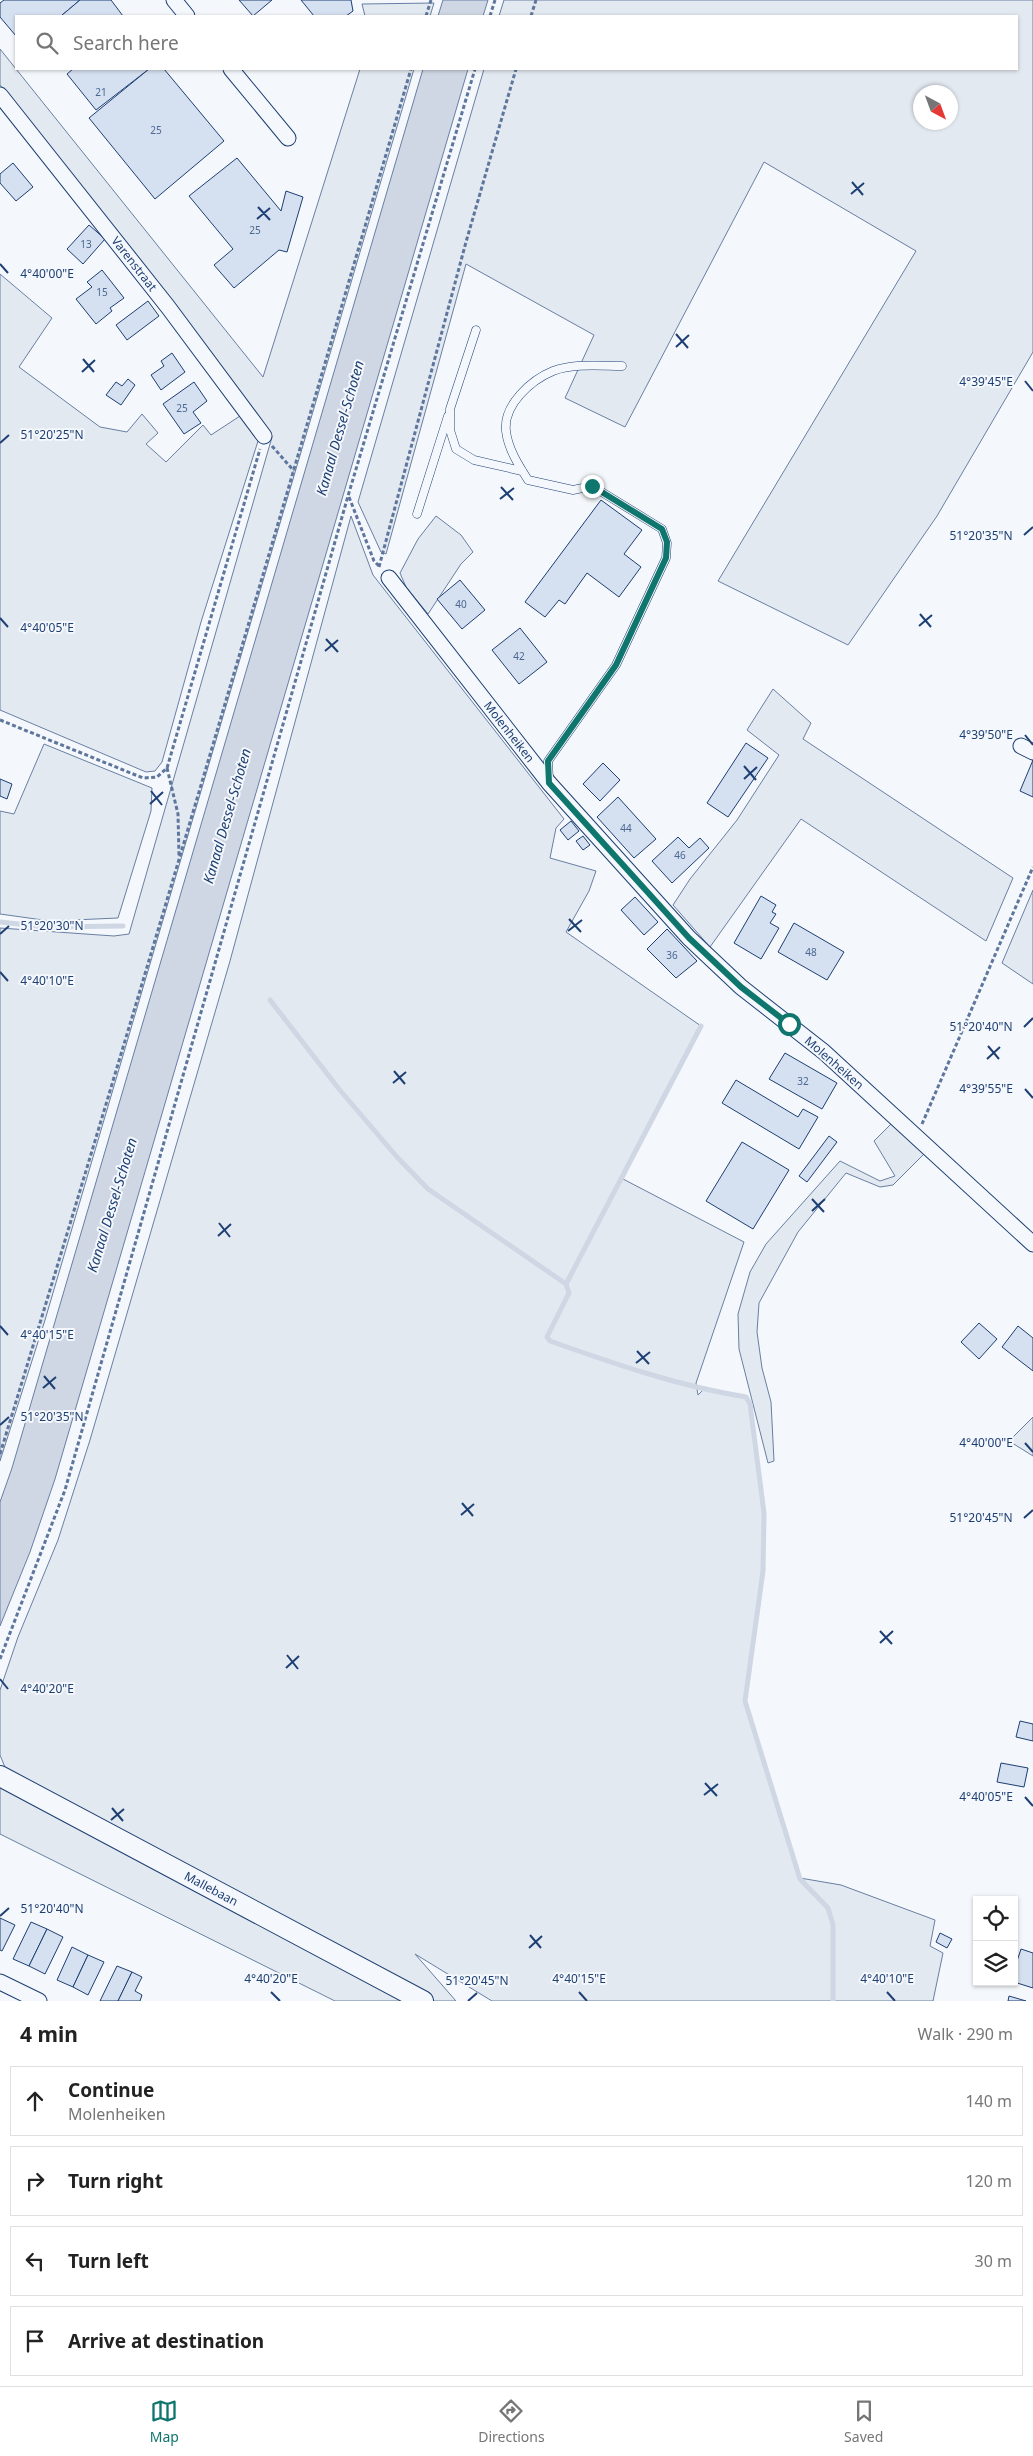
<!DOCTYPE html>
<meta charset="utf-8">
<style>
body{margin:0;font-family:"Noto Sans",sans-serif;background:#f2f2f2;color:#222}
.controls{position:absolute;right:15px;bottom:15px;display:grid;overflow:hidden;border-radius:0px;box-shadow:0 1px 4px #0004}
.controls button{width:45px;height:45px;display:grid;place-items:center;padding:0;border:0;border-bottom:1px solid #e0e0e0;background:#fff;color:#222;font:25px sans-serif}
.compass{position:absolute;left:913px;top:85px;width:45px;height:45px;border-radius:50%;background:#fff;box-shadow:0 1px 4px #0004;rotate:139deg}
.stop{position:absolute;width:15px;height:15px;margin:-11px;border:4px solid #0f766e;border-radius:50%;background:#fff}
.stop.end{background:#0f766e;border-color:#fff;box-shadow:0 1px 5px #0008}
.list{margin:0;padding:0;list-style:none}
h2{display:flex;justify-content:space-between;align-items:center;height:65px;margin:0;padding:0 20px;font-size:21px}
h2 small{font-size:16px;font-weight:400;color:#767676}
.list li{display:grid;grid-template-columns:32px 1fr auto;gap:15px;align-items:center;box-sizing:border-box;height:70px;margin:0 10px 10px;padding:0 10px;border:1px solid #e0e0e0;border-radius:0px}
.list b{display:block;font-size:19px;white-space:nowrap}
.list p{margin:0;font-size:16px;white-space:nowrap;color:#767676}
.list em{font-size:16px;font-style:normal;color:#767676}
.icon{flex:none;width:28px;height:28px;fill:none;stroke:currentColor;stroke-width:2;stroke-linecap:round;stroke-linejoin:round}
.map{position:relative;flex:none;width:1033px;height:2001px;overflow:hidden}
.search{position:absolute;background:#fff;box-shadow:0 1px 4px #0004;left:15px;right:15px;top:15px;height:55px;display:flex;align-items:center;gap:12px;box-sizing:border-box;padding:0 18px;border-radius:0px;color:#767676;font-size:19px}
.sheet{height:385px;background:#fff}
nav{display:flex;justify-content:space-around;align-items:center;box-sizing:border-box;height:70px;border-top:1px solid #e0e0e0;background:#fff;font-size:14px;color:#767676}
nav a{display:grid;justify-items:center;gap:2px}
nav .on{color:#0f766e}
.map>svg:first-child{display:block}
</style>
<div class="map">
<svg width="1033" height="2001" viewBox="0 0 1033 2001">
<rect width="100%" height="100%" fill="#f4f7fb"/>
<g fill="#e3e9f0" stroke="#687fa3" fill-rule="evenodd">
<path d="M 504,0 L 1033,0 L 1033,352 L 937,516 L 848,645 L 718,581 L 916,251 L 764,162 L 625,427 L 565,398 L 594,335 L 466,264 L 386,554 L 381,552 L 358,502 L 484,69 L 1017,69 L 1017,16 L 499,16 ZM 920,92 L 950,92 L 950,122 L 920,122 Z"/>
<polygon points="434,3 430,16 365,16 362,4"/>
<polygon points="0,49 263,377 360,69 414,69 45,1320 0,1461 0,928 114,936 129,934 272,437 143,265 0,85"/>
<polygon points="0,274 52,318 19,367 100,427 127,432 142,414 158,433 146,444 166,462 203,425 211,435 240,416 258,441 201,622 162,762 155,771 146,772 0,710"/>
<path d="M 351,516 L 373,575 L 564,819 L 556,828 L 550,858 L 596,871 L 589,891 L 566,932 L 701,1026 L 664,1093 L 623,1179 L 744,1242 L 696,1383 L 698,1395 L 703,1390 L 746,1397 L 750,1404 C 757,1460 767,1515 763,1572 C 761,1616 748,1658 745,1701 L 800,1878 L 841,1885 L 935,1920 L 930,1946 L 943,1953 L 933,2001 L 492,2001 L 415,1954 L 456,2001 L 335,2001 L 0,1834 L 0,1784 L 11,1782 L 0,1755 L 0,1690 L 18,1637 L 58,1540 L 90,1440 L 230,961 Z"/>
<polygon points="436,516 461,535 473,552 461,564 428,614 406,587 400,573 418,539"/>
<polygon points="773,689 811,723 803,739 1013,878 986,941 801,819 710,947 673,905 690,879 737,820 779,755 747,730"/>
<polygon points="44,744 152,788 151,811 118,918 50,921 0,914 0,811 14,814"/>
<polygon points="1033,890 1033,984 1002,963"/>
<polygon points="892,1123 924,1154 893,1185 880,1187 846,1173 798,1232 759,1303 757,1332 762,1368 771,1402 774,1461 768,1463 739,1349 738,1314 750,1272 766,1244 840,1161 880,1181 895,1176 874,1141"/>
<polygon points="1033,1417 1033,1456 1009,1441"/>
</g>
<g fill="#cfd7e4" stroke="#687fa3">
<polygon points="443,0 488,0 483,16 438,16"/>
<polygon points="423,69 468,69 55,1479 30,1552 0,1626 0,1502 12,1468"/>
</g>
<g fill="none" stroke-linecap="round" stroke-linejoin="round">
<g stroke="#cfd7e4" stroke-width="5">
<polyline points="0,922 46,927 123,926"/>
<path d="M 270,1000 L 339,1089 L 397,1157 L 428,1189 L 566,1284 L 569,1293 L 547,1337 L 550,1341 C 615,1364 678,1386 746,1397 L 750,1404 L 764,1513 L 763,1571 L 745,1701 L 800,1879 L 828,1908 L 833,1925 L 833,2001"/>
<polyline points="566,1284 701,1026"/>
</g>
</g>
<g fill="#d5e0f0" stroke="#1d3f73">
<polygon points="4,0 80,0 61,16 16,16 16,36 0,17 0,3"/>
<polygon points="80,0 111,0 123,16 61,16"/>
<polygon points="239,0 272,0 253,16"/>
<polygon points="301,0 351,0 353,11 346,16 314,16"/>
<polygon points="73,69 149,69 96,110 67,74"/>
<polygon points="149,69 164,69 224,141 155,199 89,118"/>
<polygon points="237,158 281,211 286,191 303,197 287,252 279,250 234,288 214,265 233,249 189,196"/>
<polygon points="13,163 33,187 16,201 0,183 0,174"/>
<polygon points="89,225 105,239 83,264 67,249"/>
<polygon points="102,270 124,298 110,308 112,311 96,324 76,299 92,287 87,282"/>
<polygon points="148,301 159,316 127,340 116,325"/>
<polygon points="172,353 185,372 161,390 151,375 164,366 161,361"/>
<polygon points="128,379 135,385 121,405 106,395 116,382 122,386"/>
<polygon points="194,382 207,401 193,412 201,423 184,434 163,404"/>
<polygon points="601,500 642,530 624,554 641,567 619,597 587,573 565,604 559,600 545,617 525,602"/>
<polygon points="460,580 485,610 462,629 437,599"/>
<polygon points="520,628 547,662 519,684 492,650"/>
<polygon points="746,743 768,758 728,817 707,803"/>
<polygon points="1033,760 1033,797 1020,791"/>
<polygon points="603,763 620,780 600,801 583,784"/>
<polygon points="0,779 12,784 7,799 0,796"/>
<polygon points="618,797 656,839 634,858 597,817"/>
<polygon points="571,821 579,831 568,840 560,830"/>
<polygon points="583,836 590,845 583,850 576,841"/>
<polygon points="678,837 689,848 700,838 709,848 672,883 652,861"/>
<polygon points="761,896 776,905 772,912 776,914 770,923 779,928 761,959 734,943"/>
<polygon points="635,897 658,922 644,935 621,910"/>
<polygon points="794,923 844,952 827,980 778,952"/>
<polygon points="667,929 697,961 676,978 647,949"/>
<polygon points="785,1053 837,1083 822,1109 769,1079"/>
<polygon points="736,1080 798,1117 803,1109 818,1117 799,1149 722,1103"/>
<polygon points="829,1136 837,1142 807,1182 799,1176"/>
<polygon points="742,1142 789,1170 753,1229 706,1201"/>
<polygon points="979,1323 997,1339 979,1359 961,1342"/>
<polygon points="1018,1326 1033,1338 1033,1371 1002,1347"/>
<polygon points="1020,1721 1033,1724 1033,1741 1016,1737"/>
<polygon points="1001,1763 1028,1768 1024,1787 997,1782"/>
<polygon points="0,1918 15,1925 2,1951 0,1950"/>
<polygon points="31,1922 47,1929 29,1966 13,1959"/>
<polygon points="47,1929 63,1937 45,1974 29,1966"/>
<polygon points="940,1933 952,1939 947,1948 936,1942"/>
<polygon points="72,1947 88,1955 73,1987 57,1980"/>
<polygon points="1021,1949 1033,1953 1033,1988 1014,1982 1014,1970"/>
<polygon points="88,1955 104,1962 88,1995 73,1987"/>
<polygon points="117,1966 132,1972 118,2001 100,2001"/>
<polygon points="132,1972 142,1977 135,1991 142,1995 140,2001 118,2001"/>
<polygon points="1009,1996 1026,2001 1008,2001"/>
</g>
<g fill="none" stroke-linecap="round" stroke-linejoin="round">
<defs>
<g id="service">
<polyline points="476,330 450,409 450,430 456,449 474,460 522,471"/>
<polyline points="417,514 448,416"/>
<path d="M 549,779 L 548,761 L 616,665 L 666,558 L 667,543 L 662,529 L 592,486 L 573,490 L 528,480 C 519,466 508,449 506,431 C 503,405 531,380 553,371 C 574,363 601,366 622,366"/>
</g>
<g id="minor">
<polyline points="174,0 187,16"/>
<polyline points="231,69 288,138"/>
<polyline points="0,95 168,307 264,436"/>
<polyline points="389,578 549,783 689,938 741,987 824,1052 1033,1244"/>
<polyline points="1021,746 1033,752"/>
<polyline points="0,1982 39,2001"/>
</g>
<polyline id="secondary" points="0,1776 423,2001"/>
</defs>
<use href="#service" stroke="#1d3f73" stroke-width="9"/>
<use href="#minor" stroke="#1d3f73" stroke-width="17"/>
<use href="#secondary" stroke="#1d3f73" stroke-width="22"/>
<g stroke="#5e769c" stroke-width="3" stroke-dasharray="4 2.5" stroke-linecap="butt">
<polyline points="426,16 431,0"/>
<polyline points="490,16 495,0"/>
<polyline points="531,16 536,0"/>
<polyline points="272,446 294,471"/>
<polyline points="349,497 374,561 379,566"/>
<polyline points="379,567 466,242 516,69"/>
<polyline points="0,720 143,778 157,777 167,768 260,449"/>
<polyline points="167,768 178,814 179,856"/>
<polyline points="922,1124 1033,867"/>
<path d="M 0,1454 C 141,994 276,531 411,69"/>
<polyline points="0,1659 65,1490 348,496 475,69"/>
</g>
<use href="#service" stroke="#f4f7fb" stroke-width="8"/>
<use href="#minor" stroke="#f4f7fb" stroke-width="15"/>
<use href="#secondary" stroke="#f4f7fb" stroke-width="20"/>
</g>
<g fill="none" stroke-linecap="round" stroke-linejoin="round">
<polyline stroke="#0f766e" stroke-width="6" points="592,486 662,529 667,542 666,558 616,665 548,761 549,783 689,938 741,987 789,1024"/>
</g>
<path fill="none" stroke="#1d3f73" stroke-width="2" d="M 852,182 L 863,195M 851,194 L 864,183M 258,207 L 270,220M 257,219 L 270,208M 0,264 L 8,273M 676,334 L 688,348M 676,347 L 689,335M 83,359 L 94,372M 82,372 L 95,360M 1025,381 L 1033,391M 0,443 L 9,435M 501,487 L 513,500M 500,499 L 514,488M 1024,535 L 1033,527M 920,614 L 931,627M 0,618 L 8,627M 919,626 L 932,615M 326,639 L 338,652M 325,651 L 338,640M 1025,735 L 1033,745M 744,766 L 756,780M 744,779 L 757,767M 151,791 L 162,805M 150,804 L 163,792M 569,919 L 581,932M 568,931 L 582,920M 0,934 L 9,926M 0,972 L 8,981M 1024,1027 L 1033,1018M 988,1046 L 999,1059M 987,1059 L 1000,1047M 394,1071 L 405,1084M 393,1083 L 406,1072M 1025,1089 L 1033,1098M 812,1199 L 824,1212M 812,1211 L 825,1199M 219,1223 L 230,1237M 218,1236 L 231,1224M 0,1326 L 8,1335M 637,1351 L 649,1364M 636,1363 L 650,1352M 44,1376 L 55,1389M 43,1388 L 56,1377M 0,1425 L 9,1417M 1025,1443 L 1033,1452M 462,1503 L 473,1516M 461,1515 L 474,1504M 1024,1518 L 1033,1510M 880,1631 L 892,1644M 880,1643 L 893,1631M 287,1655 L 298,1669M 286,1668 L 299,1656M 0,1679 L 8,1689M 705,1783 L 717,1796M 704,1795 L 718,1784M 1025,1797 L 1033,1806M 112,1808 L 123,1821M 111,1820 L 124,1809M 0,1916 L 9,1908M 530,1935 L 541,1948M 529,1948 L 542,1936M 271,1992 L 280,2001M 579,1992 L 587,2001M 887,1992 L 895,2001M 468,2001 L 477,1993"/>
<g text-anchor="middle" stroke-width="4" stroke-linejoin="round" paint-order="stroke">
<g font-size="10" fill="#4b6792">
<text x="101" y="96">21</text>
<text x="156" y="134">25</text>
<text x="255" y="234">25</text>
<text x="86" y="248">13</text>
<text x="102" y="296">15</text>
<text x="182" y="412">25</text>
<text x="461" y="608">40</text>
<text x="519" y="660">42</text>
<text x="626" y="832">44</text>
<text x="680" y="859">46</text>
<text x="811" y="956">48</text>
<text x="672" y="959">36</text>
<text x="803" y="1085">32</text>
</g>
<g font-size="12" fill="#1d3f73" stroke="#f4f7fb">
<text transform="translate(134 264) rotate(52)" y="4">Varenstraat</text>
<text transform="translate(509 732) rotate(52)" y="4">Molenheiken</text>
<text transform="translate(834 1063) rotate(41)" y="4">Molenheiken</text>
<text transform="translate(211 1889) rotate(28)" y="4">Mallebaan</text>
</g>
<g font-size="14" font-style="italic" fill="#1d3f73" stroke="#f4f7fb">
<text transform="translate(340 428) rotate(-74)" y="5">Kanaal Dessel-Schoten</text>
<text transform="translate(227 816) rotate(-74)" y="5">Kanaal Dessel-Schoten</text>
<text transform="translate(112 1205) rotate(-73)" y="5">Kanaal Dessel-Schoten</text>
</g>
</g>
<g font-size="12" text-anchor="middle" fill="#1d3f73" stroke="#f4f7fb" stroke-width="4" stroke-linejoin="round" paint-order="stroke">
<text x="47" y="278">4°40'00"E</text>
<text x="986" y="386">4°39'45"E</text>
<text x="52" y="439">51°20'25"N</text>
<text x="981" y="540">51°20'35"N</text>
<text x="47" y="632">4°40'05"E</text>
<text x="986" y="739">4°39'50"E</text>
<text x="52" y="930">51°20'30"N</text>
<text x="47" y="985">4°40'10"E</text>
<text x="981" y="1031">51°20'40"N</text>
<text x="986" y="1093">4°39'55"E</text>
<text x="47" y="1339">4°40'15"E</text>
<text x="52" y="1421">51°20'35"N</text>
<text x="986" y="1447">4°40'00"E</text>
<text x="981" y="1522">51°20'45"N</text>
<text x="47" y="1693">4°40'20"E</text>
<text x="986" y="1801">4°40'05"E</text>
<text x="52" y="1913">51°20'40"N</text>
<text x="271" y="1983">4°40'20"E</text>
<text x="579" y="1983">4°40'15"E</text>
<text x="887" y="1983">4°40'10"E</text>
<text x="477" y="1985">51°20'45"N</text>
</g>
</svg>
<div class="controls">
<button><svg class="icon" aria-label="locate" viewBox="0 0 24 24"><circle cx="12" cy="12" r="6"/><path d="M12 2v4M12 18v4M2 12h4M18 12h4"/></svg></button>
<button><svg class="icon" aria-label="layers" viewBox="0 0 24 24"><path d="M12 4l9 5-9 5-9-5zM3 14l9 5 9-5"/></svg></button>
</div>
<svg class="compass" viewBox="-18 -18 36 36"><path d="M0-13l5 13h-10z" fill="#e53935"/><path d="M0 13l5-13h-10z" fill="#767676"/></svg>
<div class="stop" style="left:789px;top:1024px"></div>
<div class="stop end" style="left:592px;top:486px"></div>
<div class="search"><svg class="icon" aria-label="search" viewBox="0 0 24 24"><circle cx="10" cy="10" r="6"/><path d="M15 15l6 6"/></svg>Search here</div>
</div>
<section class="sheet">
<h2>4 min<small>Walk · 290 m</small></h2>
<ul class="list">
<li><svg class="icon" aria-label="ahead" viewBox="0 0 24 24"><path d="M12 20V5M6 11l6-6 6 6"/></svg><div><b>Continue</b><p>Molenheiken</p></div><em>140 m</em></li>
<li><svg class="icon" aria-label="right" viewBox="0 0 24 24"><path d="M7 20v-9h11M14 6l5 5-5 5"/></svg><div><b>Turn right</b></div><em>120 m</em></li>
<li><svg class="icon" aria-label="left" viewBox="0 0 24 24"><path d="M17 20v-9H6M10 6l-5 5 5 5"/></svg><div><b>Turn left</b></div><em>30 m</em></li>
<li><svg class="icon" aria-label="arrive" viewBox="0 0 24 24"><path d="M6 21V4h12l-3 4 3 4H6"/></svg><div><b>Arrive at destination</b></div></li>
</ul>
</section>
<nav>
<a class="on"><svg class="icon" aria-label="map" viewBox="0 0 24 24"><path d="M3 6l6-2 6 2 6-2v14l-6 2-6-2-6 2zM9 4v14M15 6v14"/></svg>Map</a>
<a><svg class="icon" aria-label="directions" viewBox="0 0 24 24"><path d="M12 3l9 9-9 9-9-9zM9 14v-3h6M13 9l2 2-2 2"/></svg>Directions</a>
<a><svg class="icon" aria-label="saved" viewBox="0 0 24 24"><path d="M7 4h10v16l-5-4-5 4z"/></svg>Saved</a>
</nav>
